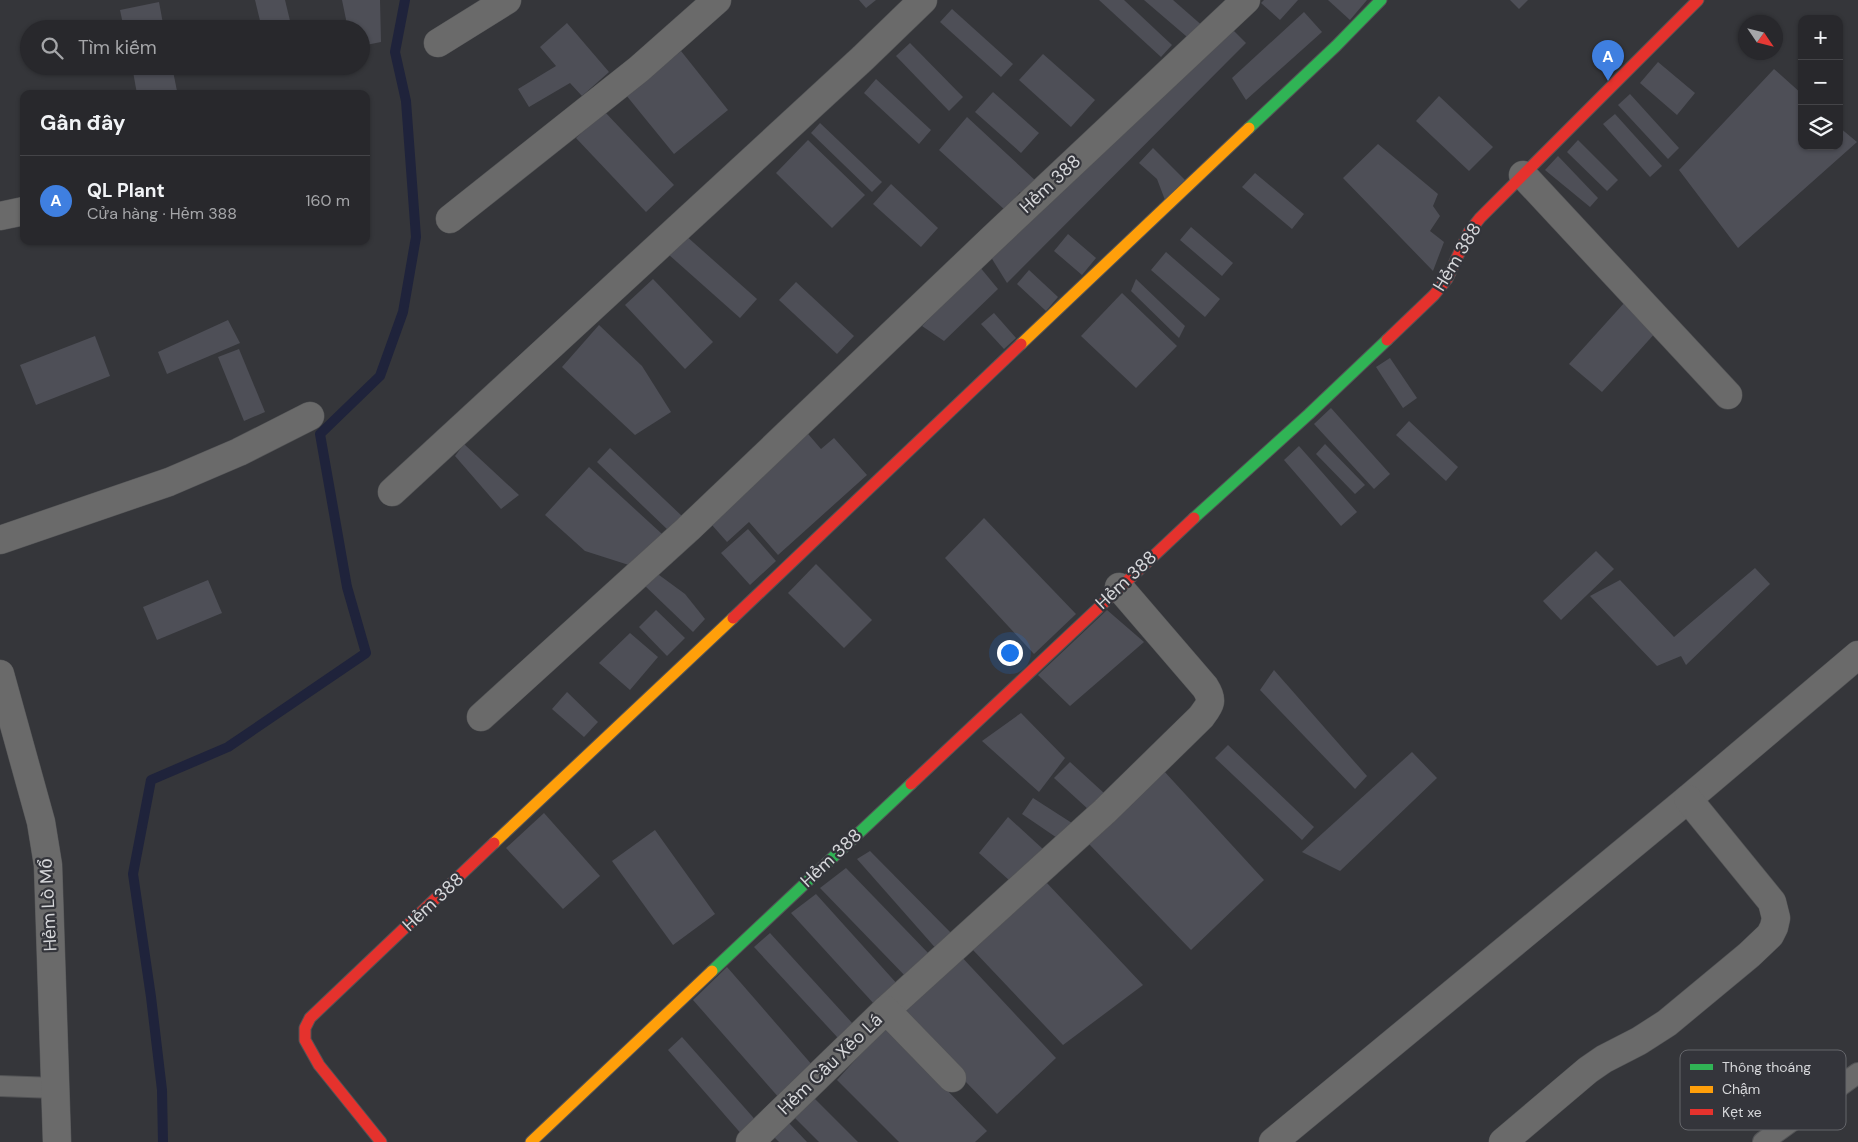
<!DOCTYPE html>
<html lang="vi">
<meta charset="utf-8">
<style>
body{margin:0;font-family:"DM Sans",sans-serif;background:#303034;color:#f1f3f6}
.controls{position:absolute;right:15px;top:15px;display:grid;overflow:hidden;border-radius:10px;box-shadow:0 1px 4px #0004}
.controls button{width:45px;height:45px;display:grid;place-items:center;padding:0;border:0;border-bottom:1px solid #444448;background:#28282c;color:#f1f3f6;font:25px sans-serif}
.compass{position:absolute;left:1738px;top:15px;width:45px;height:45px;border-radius:50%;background:#28282c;box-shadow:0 1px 4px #0004;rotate:125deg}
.you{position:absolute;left:1009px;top:652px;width:18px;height:18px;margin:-12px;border:4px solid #fff;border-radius:50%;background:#1a73e8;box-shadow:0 0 0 8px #1a73e833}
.badge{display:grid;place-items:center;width:32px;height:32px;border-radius:50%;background:#95b2f1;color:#fff;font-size:16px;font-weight:700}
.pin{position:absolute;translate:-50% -41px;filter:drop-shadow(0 1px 2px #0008)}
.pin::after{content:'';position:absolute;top:26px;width:18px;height:15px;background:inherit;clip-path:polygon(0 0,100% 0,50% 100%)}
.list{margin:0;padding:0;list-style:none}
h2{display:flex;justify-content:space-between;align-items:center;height:65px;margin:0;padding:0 20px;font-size:21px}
h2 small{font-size:16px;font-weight:400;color:#a5a6a9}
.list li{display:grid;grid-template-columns:32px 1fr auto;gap:15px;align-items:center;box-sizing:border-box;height:90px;padding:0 20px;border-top:1px solid #444448}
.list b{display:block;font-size:19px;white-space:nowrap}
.list p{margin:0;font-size:16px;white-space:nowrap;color:#a5a6a9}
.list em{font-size:16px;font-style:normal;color:#a5a6a9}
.icon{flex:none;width:28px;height:28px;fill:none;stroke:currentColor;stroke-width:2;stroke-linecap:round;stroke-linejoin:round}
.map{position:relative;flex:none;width:1858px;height:1142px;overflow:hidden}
.search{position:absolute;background:#28282c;box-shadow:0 1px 4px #0004;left:20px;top:20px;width:350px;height:55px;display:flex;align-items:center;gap:12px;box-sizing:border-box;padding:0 18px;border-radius:28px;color:#a5a6a9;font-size:19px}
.panel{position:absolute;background:#28282c;box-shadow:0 1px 4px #0004;left:20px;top:90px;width:350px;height:155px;border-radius:10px}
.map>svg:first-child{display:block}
</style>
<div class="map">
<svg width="1858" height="1142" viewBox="0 0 1858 1142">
<rect width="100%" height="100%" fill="#35363a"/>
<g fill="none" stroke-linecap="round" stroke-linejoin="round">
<polyline stroke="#1f233b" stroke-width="10" points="163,1142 162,1090 151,997 133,874 151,780 228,747 366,653 347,587 320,434 380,376 403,312 416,237 406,101 395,52 405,0"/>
</g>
<g fill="#4e4f57">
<polygon points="255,0 285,0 292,29 262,29"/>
<polygon points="342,0 380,0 381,42 361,46 361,29 348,29"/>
<polygon points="859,0 876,0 866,8"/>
<polygon points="1099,0 1124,0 1172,45 1161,57"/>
<polygon points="1144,0 1173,0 1205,28 1193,42"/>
<polygon points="1264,0 1298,0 1280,20 1261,3"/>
<polygon points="1328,0 1367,0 1350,20"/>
<polygon points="1510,0 1528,0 1519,9"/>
<polygon points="159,2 164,29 124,29 120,10"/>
<polygon points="952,9 1013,64 1001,77 940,22"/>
<polygon points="1304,12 1322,32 1246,100 1232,78"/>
<polygon points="567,23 609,72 582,96 570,83 529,107 518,89 556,66 540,47"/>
<polygon points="1230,27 1246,43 1007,283 989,254"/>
<polygon points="910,43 963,97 949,111 896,56"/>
<polygon points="681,51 728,110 674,154 626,95"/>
<polygon points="1043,54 1095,100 1071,127 1019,80"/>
<polygon points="1658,62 1695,93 1677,115 1640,83"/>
<polygon points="132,66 172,66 177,91 162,94 137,94"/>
<polygon points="1774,69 1802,94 1802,146 1839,146 1839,127 1857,142 1738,248 1679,170"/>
<polygon points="876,79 931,130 919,144 864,93"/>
<polygon points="993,92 1039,133 1021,153 975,112"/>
<polygon points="1630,94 1679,148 1668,159 1618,105"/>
<polygon points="1439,96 1493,147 1469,171 1416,121"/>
<polygon points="604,111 674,185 646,212 576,138"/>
<polygon points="1615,114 1662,166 1650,177 1603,124"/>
<polygon points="967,117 1037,182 1024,195 1020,192 1005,210 939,150"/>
<polygon points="820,123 882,182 872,192 811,133"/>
<polygon points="808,140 865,195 832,228 776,173"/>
<polygon points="1578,140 1618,180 1607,191 1567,152"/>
<polygon points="1378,144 1438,194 1433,206 1440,216 1430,231 1444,242 1433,271 1343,178"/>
<polygon points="1153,148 1185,180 1165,200 1157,179 1139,163"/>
<polygon points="1558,156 1598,198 1590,207 1545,170"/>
<polygon points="1255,173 1304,214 1292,229 1242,187"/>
<polygon points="891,184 938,228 921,247 873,204"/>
<polygon points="1191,227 1233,263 1222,276 1180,240"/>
<polygon points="1068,234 1096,258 1082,275 1054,251"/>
<polygon points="685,235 757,299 740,318 668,254"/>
<polygon points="1166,252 1220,299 1205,317 1151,270"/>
<polygon points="979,266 998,289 944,341 922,326"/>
<polygon points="1029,270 1058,297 1046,311 1017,284"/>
<polygon points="653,279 713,342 685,369 625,305"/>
<polygon points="1136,279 1185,326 1179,338 1131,291"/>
<polygon points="796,282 854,336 837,354 779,300"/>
<polygon points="1122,293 1177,346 1136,388 1081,336"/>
<polygon points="1625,302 1657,331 1602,392 1569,364"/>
<polygon points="994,313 1016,338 1004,349 981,324"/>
<polygon points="228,320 240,343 167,374 158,352"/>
<polygon points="599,325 642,366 671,412 635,435 562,367"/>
<polygon points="95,336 110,376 36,405 20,365"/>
<polygon points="239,349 265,412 244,421 218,357"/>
<polygon points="1390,358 1417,398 1403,408 1376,367"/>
<polygon points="1331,408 1390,474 1374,489 1314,424"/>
<polygon points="1409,421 1458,467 1446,481 1396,435"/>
<polygon points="803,428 821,449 834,438 867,475 778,555 749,522 727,542 704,516"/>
<polygon points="464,444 519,495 501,509 455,456"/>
<polygon points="1325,444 1365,485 1355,494 1316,454"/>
<polygon points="1299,446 1357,512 1341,526 1284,460"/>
<polygon points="610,448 683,517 669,531 597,462"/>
<polygon points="589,467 662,534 635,567 585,551 545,515"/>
<polygon points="984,518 1076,614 1034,654 945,558"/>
<polygon points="748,529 776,561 750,585 721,553"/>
<polygon points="1596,551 1614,569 1561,620 1543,601"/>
<polygon points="816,564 872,620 844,648 788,593"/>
<polygon points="1755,568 1770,584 1686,665 1681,656 1657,666 1590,596 1620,580 1674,637"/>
<polygon points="655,572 685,594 705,619 693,632 643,584"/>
<polygon points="208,580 222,613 157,640 143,607"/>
<polygon points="656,610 685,638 667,656 639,627"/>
<polygon points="1107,610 1144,642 1070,706 1038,675"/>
<polygon points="630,633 658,657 630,690 599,663"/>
<polygon points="1274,670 1367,776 1355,789 1260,690"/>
<polygon points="567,692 598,722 584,737 552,709"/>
<polygon points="1021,713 1065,758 1039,792 982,741"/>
<polygon points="1228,745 1314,827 1302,840 1215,758"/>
<polygon points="1412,752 1437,778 1340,871 1302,852"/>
<polygon points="1070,762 1105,794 1089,810 1054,778"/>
<polygon points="1163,770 1264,880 1191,950 1089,844"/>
<polygon points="1033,798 1075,825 1066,844 1022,814"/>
<polygon points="544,813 600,876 563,909 506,848"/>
<polygon points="1008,817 1044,850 1010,881 979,853"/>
<polygon points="655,830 715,914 673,945 612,861"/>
<polygon points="870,851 956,938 939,952 857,859"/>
<polygon points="846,868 931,956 910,981 820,888"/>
<polygon points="1046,882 1143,985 1063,1045 973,950"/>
<polygon points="816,894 899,986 875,1005 791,913"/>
<polygon points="770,933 853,1024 838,1038 754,947"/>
<polygon points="958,953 1056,1058 997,1114 900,1014"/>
<polygon points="727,967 813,1066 780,1099 693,1000"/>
<polygon points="885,1027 987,1131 975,1142 899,1142 837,1080"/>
<polygon points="682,1037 759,1124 744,1137 668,1050"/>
<polygon points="810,1094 858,1142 819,1142 795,1118"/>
<polygon points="788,1122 807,1142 779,1142 773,1136"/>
</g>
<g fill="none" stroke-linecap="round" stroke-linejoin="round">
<defs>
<g id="lane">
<polyline points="0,1086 55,1088"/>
<polyline points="1763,1142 1858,1073"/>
</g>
<g id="street">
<polyline points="438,43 507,0"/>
<polyline points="1523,175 1728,395"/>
<polyline points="0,216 24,211"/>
<polyline points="450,219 639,69 717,0"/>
<polyline points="392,492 863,58 923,0"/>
<polyline points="0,540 169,482 239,452 310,416"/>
<polyline points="0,674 41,822 48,865 57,1142"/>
<polyline points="481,717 688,529 993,238 1246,0"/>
<path d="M 886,1010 L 1105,811 L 1201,717 C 1210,705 1214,701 1205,687 L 1119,587"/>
<polyline points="750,1142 886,1010 952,1078"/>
<polyline points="1273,1142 1688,799 1858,655"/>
<polyline points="1503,1142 1588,1070 1604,1059 1639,1041 1667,1023 1749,955 1770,935 1774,927 1776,918 1772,902 1688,799"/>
</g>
<g id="fast">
<polyline points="1249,128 1336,46 1381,0"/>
<polyline points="1194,518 1309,414 1387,340"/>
<polyline points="712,971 911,784"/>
</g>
<g id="slow">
<polyline points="1021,344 1249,128"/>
<polyline points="494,843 733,618"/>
<polyline points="531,1142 712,971"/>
</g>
<g id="jam">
<polyline points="1387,340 1434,295 1447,279 1469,232 1480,218 1698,0"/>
<polyline points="733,618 1021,344"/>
<polyline points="911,784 1194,518"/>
<polyline points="381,1142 319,1065 305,1040 305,1028 310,1018 494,843"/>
</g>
</defs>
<use href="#lane" stroke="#535456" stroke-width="22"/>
<use href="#street" stroke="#535456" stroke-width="29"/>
<use href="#fast" stroke="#535456" stroke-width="13"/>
<use href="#slow" stroke="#535456" stroke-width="13"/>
<use href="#jam" stroke="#535456" stroke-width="13"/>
<use href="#lane" stroke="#6a6a6a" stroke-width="20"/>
<use href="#street" stroke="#6a6a6a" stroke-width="28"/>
<use href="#fast" stroke="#30b455" stroke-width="11"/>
<use href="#slow" stroke="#ff9f0a" stroke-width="11"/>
<use href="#jam" stroke="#e5322d" stroke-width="11"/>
</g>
<g text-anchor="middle" stroke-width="4.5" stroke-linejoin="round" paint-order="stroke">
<g font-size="18" fill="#d7d8db" stroke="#34353b">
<text transform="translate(1050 184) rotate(-43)" y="6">Hẻm 388</text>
<text transform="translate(1457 257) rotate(-59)" y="6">Hẻm 388</text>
<text transform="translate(1126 580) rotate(-43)" y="6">Hẻm 388</text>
<text transform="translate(831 858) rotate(-43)" y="6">Hẻm 388</text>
<text transform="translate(433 902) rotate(-43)" y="6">Hẻm 388</text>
<text transform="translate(48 905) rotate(-93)" y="6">Hẻm Lò Mổ</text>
<text transform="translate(830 1064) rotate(-44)" y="6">Hẻm Cầu Xẻo Lá</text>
</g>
</g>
<rect x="1680" y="1050" width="166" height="80" rx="8" fill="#34353b" stroke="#65666b" stroke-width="1"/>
<rect x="1690" y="1064" width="23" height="6" fill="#30b455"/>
<rect x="1690" y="1086" width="23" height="7" fill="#ff9f0a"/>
<rect x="1690" y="1109" width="23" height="6" fill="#e5322d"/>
<g font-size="14" fill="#d7d8db">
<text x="1722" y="1072">Thông thoáng</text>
<text x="1722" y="1094">Chậm</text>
<text x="1722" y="1117">Kẹt xe</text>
</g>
</svg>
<div class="controls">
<button>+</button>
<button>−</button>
<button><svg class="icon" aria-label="layers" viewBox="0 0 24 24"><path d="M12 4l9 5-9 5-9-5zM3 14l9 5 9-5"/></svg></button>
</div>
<svg class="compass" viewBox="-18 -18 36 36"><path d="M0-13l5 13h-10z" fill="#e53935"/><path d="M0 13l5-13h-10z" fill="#a5a6a9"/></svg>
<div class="you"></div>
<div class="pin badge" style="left:1608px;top:81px;background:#3f7fe0">A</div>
<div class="search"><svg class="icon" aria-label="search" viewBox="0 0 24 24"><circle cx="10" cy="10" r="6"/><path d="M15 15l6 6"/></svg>Tìm kiếm</div>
<section class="panel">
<h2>Gần đây<small></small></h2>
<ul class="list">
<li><span class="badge" style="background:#3f7fe0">A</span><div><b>QL Plant</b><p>Cửa hàng · Hẻm 388</p></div><em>160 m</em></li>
</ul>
</section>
</div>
